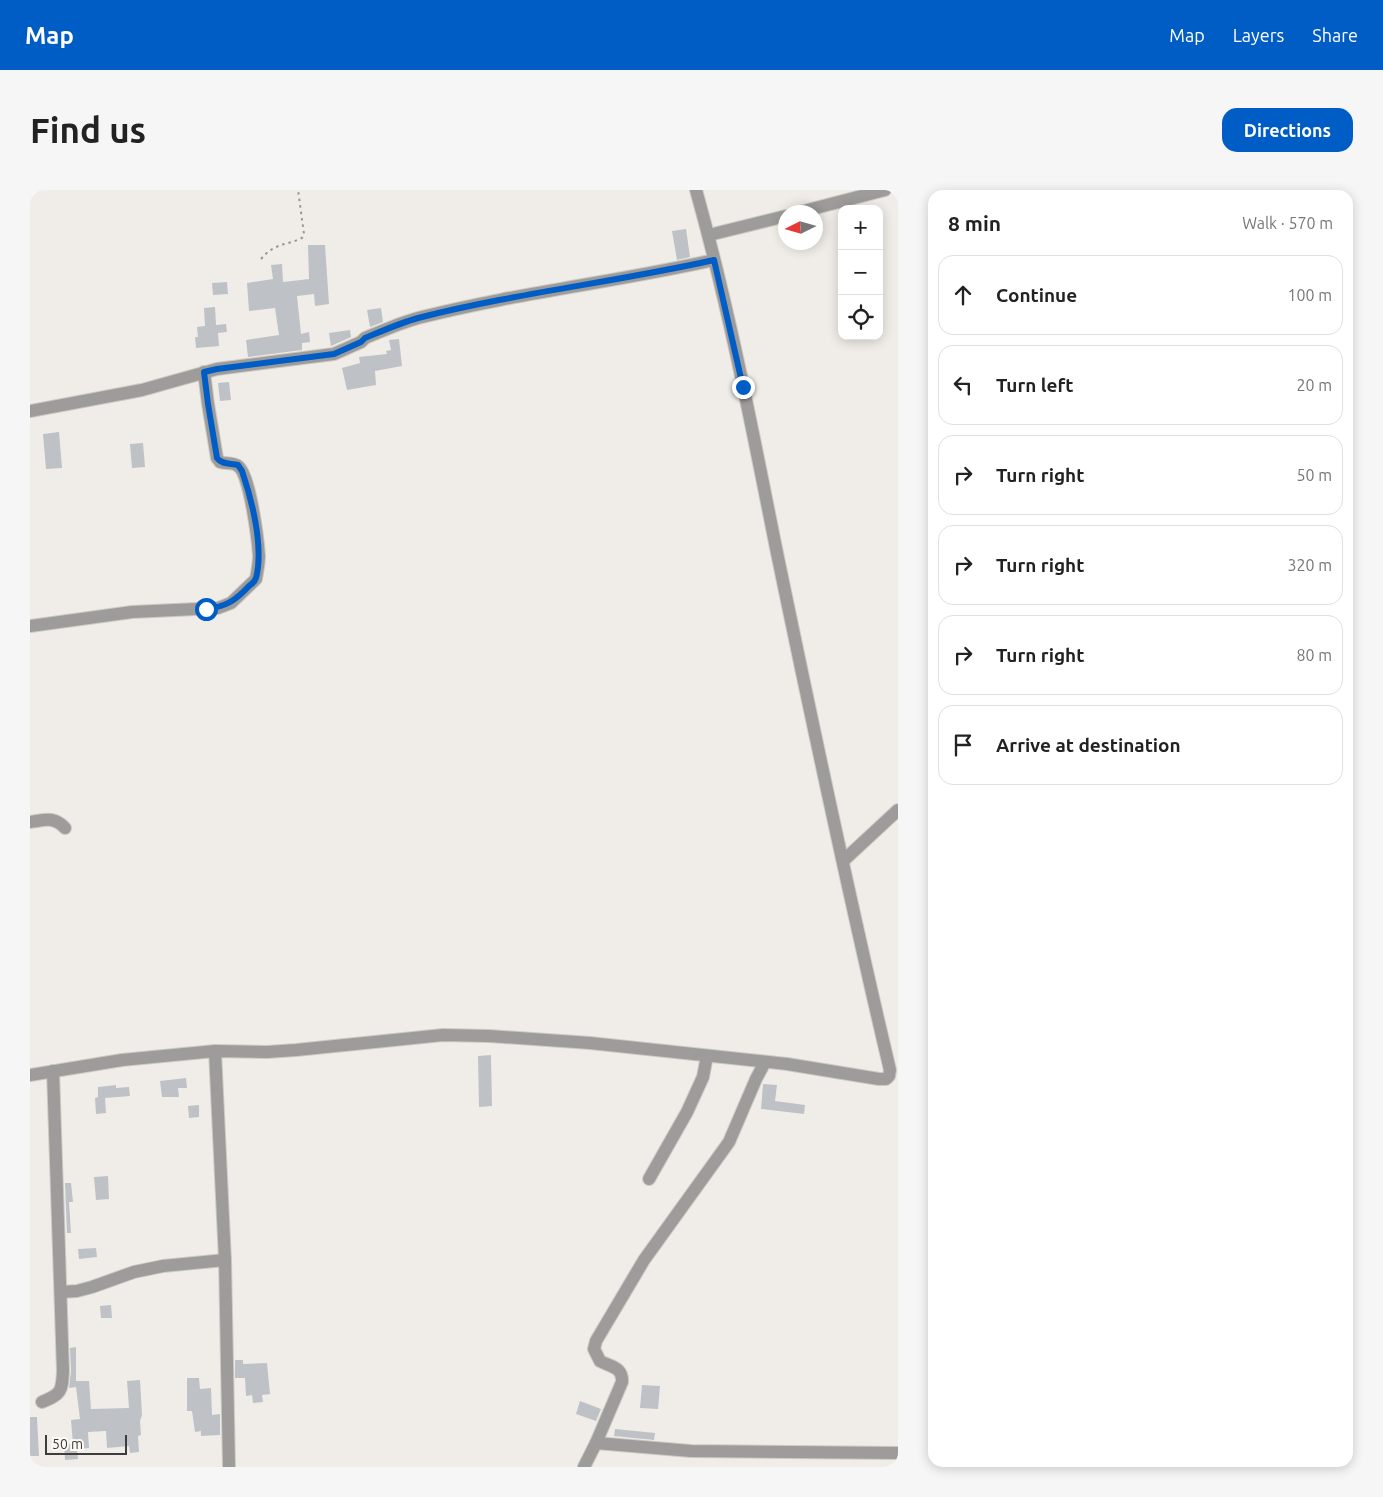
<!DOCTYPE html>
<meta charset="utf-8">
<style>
body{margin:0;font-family:Ubuntu,sans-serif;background:#f6f6f6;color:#222}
.controls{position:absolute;right:15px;top:15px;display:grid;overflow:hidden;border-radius:10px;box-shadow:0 2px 12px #0003}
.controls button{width:45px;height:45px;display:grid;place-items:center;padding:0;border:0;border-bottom:1px solid #e0e0e0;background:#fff;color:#222;font:25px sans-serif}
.compass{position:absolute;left:748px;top:15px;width:45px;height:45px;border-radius:50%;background:#fff;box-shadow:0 2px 12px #0003;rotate:265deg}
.scale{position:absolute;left:15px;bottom:12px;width:82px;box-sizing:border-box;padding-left:5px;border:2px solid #3e3d3b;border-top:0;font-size:14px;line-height:18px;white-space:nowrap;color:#3e3d3b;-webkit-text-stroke:4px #fdfaf5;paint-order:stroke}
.stop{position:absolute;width:15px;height:15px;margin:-11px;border:4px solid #005dc6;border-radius:50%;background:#fff}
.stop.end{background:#005dc6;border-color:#fff;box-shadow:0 1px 5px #0008}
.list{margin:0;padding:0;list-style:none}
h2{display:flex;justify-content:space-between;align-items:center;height:65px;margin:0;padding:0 20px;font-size:21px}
h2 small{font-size:16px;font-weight:400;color:#767676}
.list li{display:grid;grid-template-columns:32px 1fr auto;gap:15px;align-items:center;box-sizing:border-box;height:80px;margin:0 10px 10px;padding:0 10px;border:1px solid #e0e0e0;border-radius:15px}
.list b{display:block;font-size:19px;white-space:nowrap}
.list em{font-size:16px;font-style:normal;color:#767676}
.icon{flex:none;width:28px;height:28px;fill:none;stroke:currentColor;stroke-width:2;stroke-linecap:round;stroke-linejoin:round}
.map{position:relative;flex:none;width:868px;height:1277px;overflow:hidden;border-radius:15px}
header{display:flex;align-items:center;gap:30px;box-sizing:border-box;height:70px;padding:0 25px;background:#005dc6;color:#fff}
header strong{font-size:24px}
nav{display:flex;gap:28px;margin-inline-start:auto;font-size:18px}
.intro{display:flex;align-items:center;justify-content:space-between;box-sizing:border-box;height:120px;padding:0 30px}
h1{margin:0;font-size:35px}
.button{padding:12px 22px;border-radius:15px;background:#005dc6;color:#fff;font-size:18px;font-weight:700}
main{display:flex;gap:30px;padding:0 30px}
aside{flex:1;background:#fff;border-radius:15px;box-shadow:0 2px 12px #0003}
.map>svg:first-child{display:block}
</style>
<header>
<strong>Map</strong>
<nav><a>Map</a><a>Layers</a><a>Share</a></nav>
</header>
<div class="intro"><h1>Find us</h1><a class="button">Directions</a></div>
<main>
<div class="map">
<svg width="868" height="1277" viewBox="0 0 868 1277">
<rect width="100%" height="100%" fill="#f0ede8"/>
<g fill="#bec1c6">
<polygon points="656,39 660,67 647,70 642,41"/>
<polygon points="278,55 295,55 299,114 285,116 284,104 267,106 271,144 279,142 280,152 272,153 272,160 218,167 216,150 249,145 245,118 219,121 217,93 243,89 241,75 252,74 253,92 279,89"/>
<polygon points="197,92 198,104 183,105 182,93"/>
<polygon points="185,117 186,135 196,134 197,142 188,143 189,156 166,158 165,147 168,147 167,137 175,136 174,118"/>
<polygon points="351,118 353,132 340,137 337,120"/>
<polygon points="320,140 321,147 301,156 299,143"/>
<polygon points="369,149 372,176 345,181 346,195 317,200 312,178 330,173 329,167 357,164 356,161 361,160 359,150"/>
<polygon points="199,192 201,210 190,211 188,193"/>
<polygon points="29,242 32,278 16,279 13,244"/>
<polygon points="113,253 115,277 102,278 100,254"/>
<polygon points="461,865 462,916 449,917 448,866"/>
<polygon points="156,888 157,898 148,898 149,907 132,907 130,891"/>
<polygon points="733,894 747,895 745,911 775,915 774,924 731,919"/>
<polygon points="86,895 86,898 99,897 100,906 75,908 76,923 66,924 65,908 68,907 68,897"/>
<polygon points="169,915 169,927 159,928 158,916"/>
<polygon points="78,986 79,1009 66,1010 64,987"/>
<polygon points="35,993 41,993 43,1012 39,1012 41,1043 37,1043"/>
<polygon points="66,1058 67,1067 49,1069 48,1059"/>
<polygon points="81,1115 82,1128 71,1128 70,1116"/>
<polygon points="46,1157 46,1191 59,1191 61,1219 99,1218 97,1191 110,1190 112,1225 110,1231 111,1245 108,1246 109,1262 100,1263 99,1256 77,1258 76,1241 58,1242 59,1258 47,1259 48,1269 35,1270 34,1254 43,1254 41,1230 50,1229 46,1197 39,1198 41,1181 40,1158"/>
<polygon points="205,1170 213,1170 213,1174 237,1173 240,1204 232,1205 233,1212 223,1213 222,1205 216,1206 215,1188 205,1188"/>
<polygon points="157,1188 169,1188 170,1199 181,1198 182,1225 190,1224 190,1245 171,1246 171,1241 165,1242 162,1221 157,1221"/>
<polygon points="612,1195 630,1196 628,1219 610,1218"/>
<polygon points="550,1211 571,1219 566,1231 546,1224"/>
<polygon points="0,1227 7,1227 9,1266 0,1266"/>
<polygon points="585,1239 625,1243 624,1250 584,1246"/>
</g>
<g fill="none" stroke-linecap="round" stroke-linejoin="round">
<defs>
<g id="minor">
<polyline points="770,22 855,0"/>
<polyline points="679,45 756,26"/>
<path d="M 0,221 L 112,200 L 187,179 L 304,164 L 331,152 L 335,148 C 352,141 370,133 388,128 C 486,103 586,92 684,70"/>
<path d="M 0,436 L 102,422 L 188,418 L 201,413 L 226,389 C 227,382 229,374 229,366 C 228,351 220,284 208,276 C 203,272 195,274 190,272 L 187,268 L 178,214 L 174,182"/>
<path d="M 0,632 C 15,630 24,626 35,638"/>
<polyline points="813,671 868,620"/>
<polyline points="185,861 195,1070 199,1277"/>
<path d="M 0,885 L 92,870 L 185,861 L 237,862 L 266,860 L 413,845 L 459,846 L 560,853 L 757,874 L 849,889 L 856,889 L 859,886 L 860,880 C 819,707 782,532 746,358 C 722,238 699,118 666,0"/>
<polyline points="619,989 657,922 673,887 677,866"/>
<polyline points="31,1102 47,1101 62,1097 104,1082 133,1076 195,1070"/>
<path d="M 12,1212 C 31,1204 32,1202 33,1181 L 23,881"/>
<polyline points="566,1253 661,1261 868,1263"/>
<path d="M 554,1277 L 566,1253 L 592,1192 C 593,1177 581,1177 570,1171 L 564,1159 L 566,1151 L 614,1070 L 699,952 L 726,889 L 735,872"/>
</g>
</defs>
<use href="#minor" stroke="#cccac5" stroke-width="14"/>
<path stroke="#999793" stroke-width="2" stroke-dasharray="2.5 4" stroke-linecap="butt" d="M 231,69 C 244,53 255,56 272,48 L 274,44 L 268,0"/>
<use href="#minor" stroke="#9d9c9a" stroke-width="12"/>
</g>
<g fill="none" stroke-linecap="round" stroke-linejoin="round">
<path stroke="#005dc6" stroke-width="6" d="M 176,419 C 196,417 206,410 219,396 C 222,394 225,391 226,388 C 234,358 222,310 212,281 L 208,275 C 201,273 192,275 187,268 L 178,214 L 174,182 L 187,179 L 304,164 L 331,152 L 335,148 C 352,141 370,133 388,128 C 486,103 586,92 684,70 L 713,197"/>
</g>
</svg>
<div class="controls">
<button>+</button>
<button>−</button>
<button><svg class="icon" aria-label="locate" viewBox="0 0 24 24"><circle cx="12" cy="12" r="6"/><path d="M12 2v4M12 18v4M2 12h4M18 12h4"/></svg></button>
</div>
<svg class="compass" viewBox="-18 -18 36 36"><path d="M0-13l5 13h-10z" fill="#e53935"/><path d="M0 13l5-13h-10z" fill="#767676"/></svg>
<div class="scale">50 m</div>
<div class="stop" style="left:176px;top:419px"></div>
<div class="stop end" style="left:713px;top:197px"></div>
</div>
<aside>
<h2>8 min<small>Walk · 570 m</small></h2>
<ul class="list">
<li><svg class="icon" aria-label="ahead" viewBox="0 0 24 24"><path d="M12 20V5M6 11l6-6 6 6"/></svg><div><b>Continue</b></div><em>100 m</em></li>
<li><svg class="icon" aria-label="left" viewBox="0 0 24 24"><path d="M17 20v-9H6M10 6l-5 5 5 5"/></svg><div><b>Turn left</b></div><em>20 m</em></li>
<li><svg class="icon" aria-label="right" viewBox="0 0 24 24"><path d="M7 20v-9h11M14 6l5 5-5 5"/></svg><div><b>Turn right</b></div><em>50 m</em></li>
<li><svg class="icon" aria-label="right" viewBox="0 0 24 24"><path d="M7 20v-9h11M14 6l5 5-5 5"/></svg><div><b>Turn right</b></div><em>320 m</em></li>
<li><svg class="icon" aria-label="right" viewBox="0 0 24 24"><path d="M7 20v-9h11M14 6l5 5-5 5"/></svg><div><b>Turn right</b></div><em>80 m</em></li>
<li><svg class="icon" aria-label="arrive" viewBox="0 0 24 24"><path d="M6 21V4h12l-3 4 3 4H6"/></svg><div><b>Arrive at destination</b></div></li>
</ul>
</aside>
</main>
